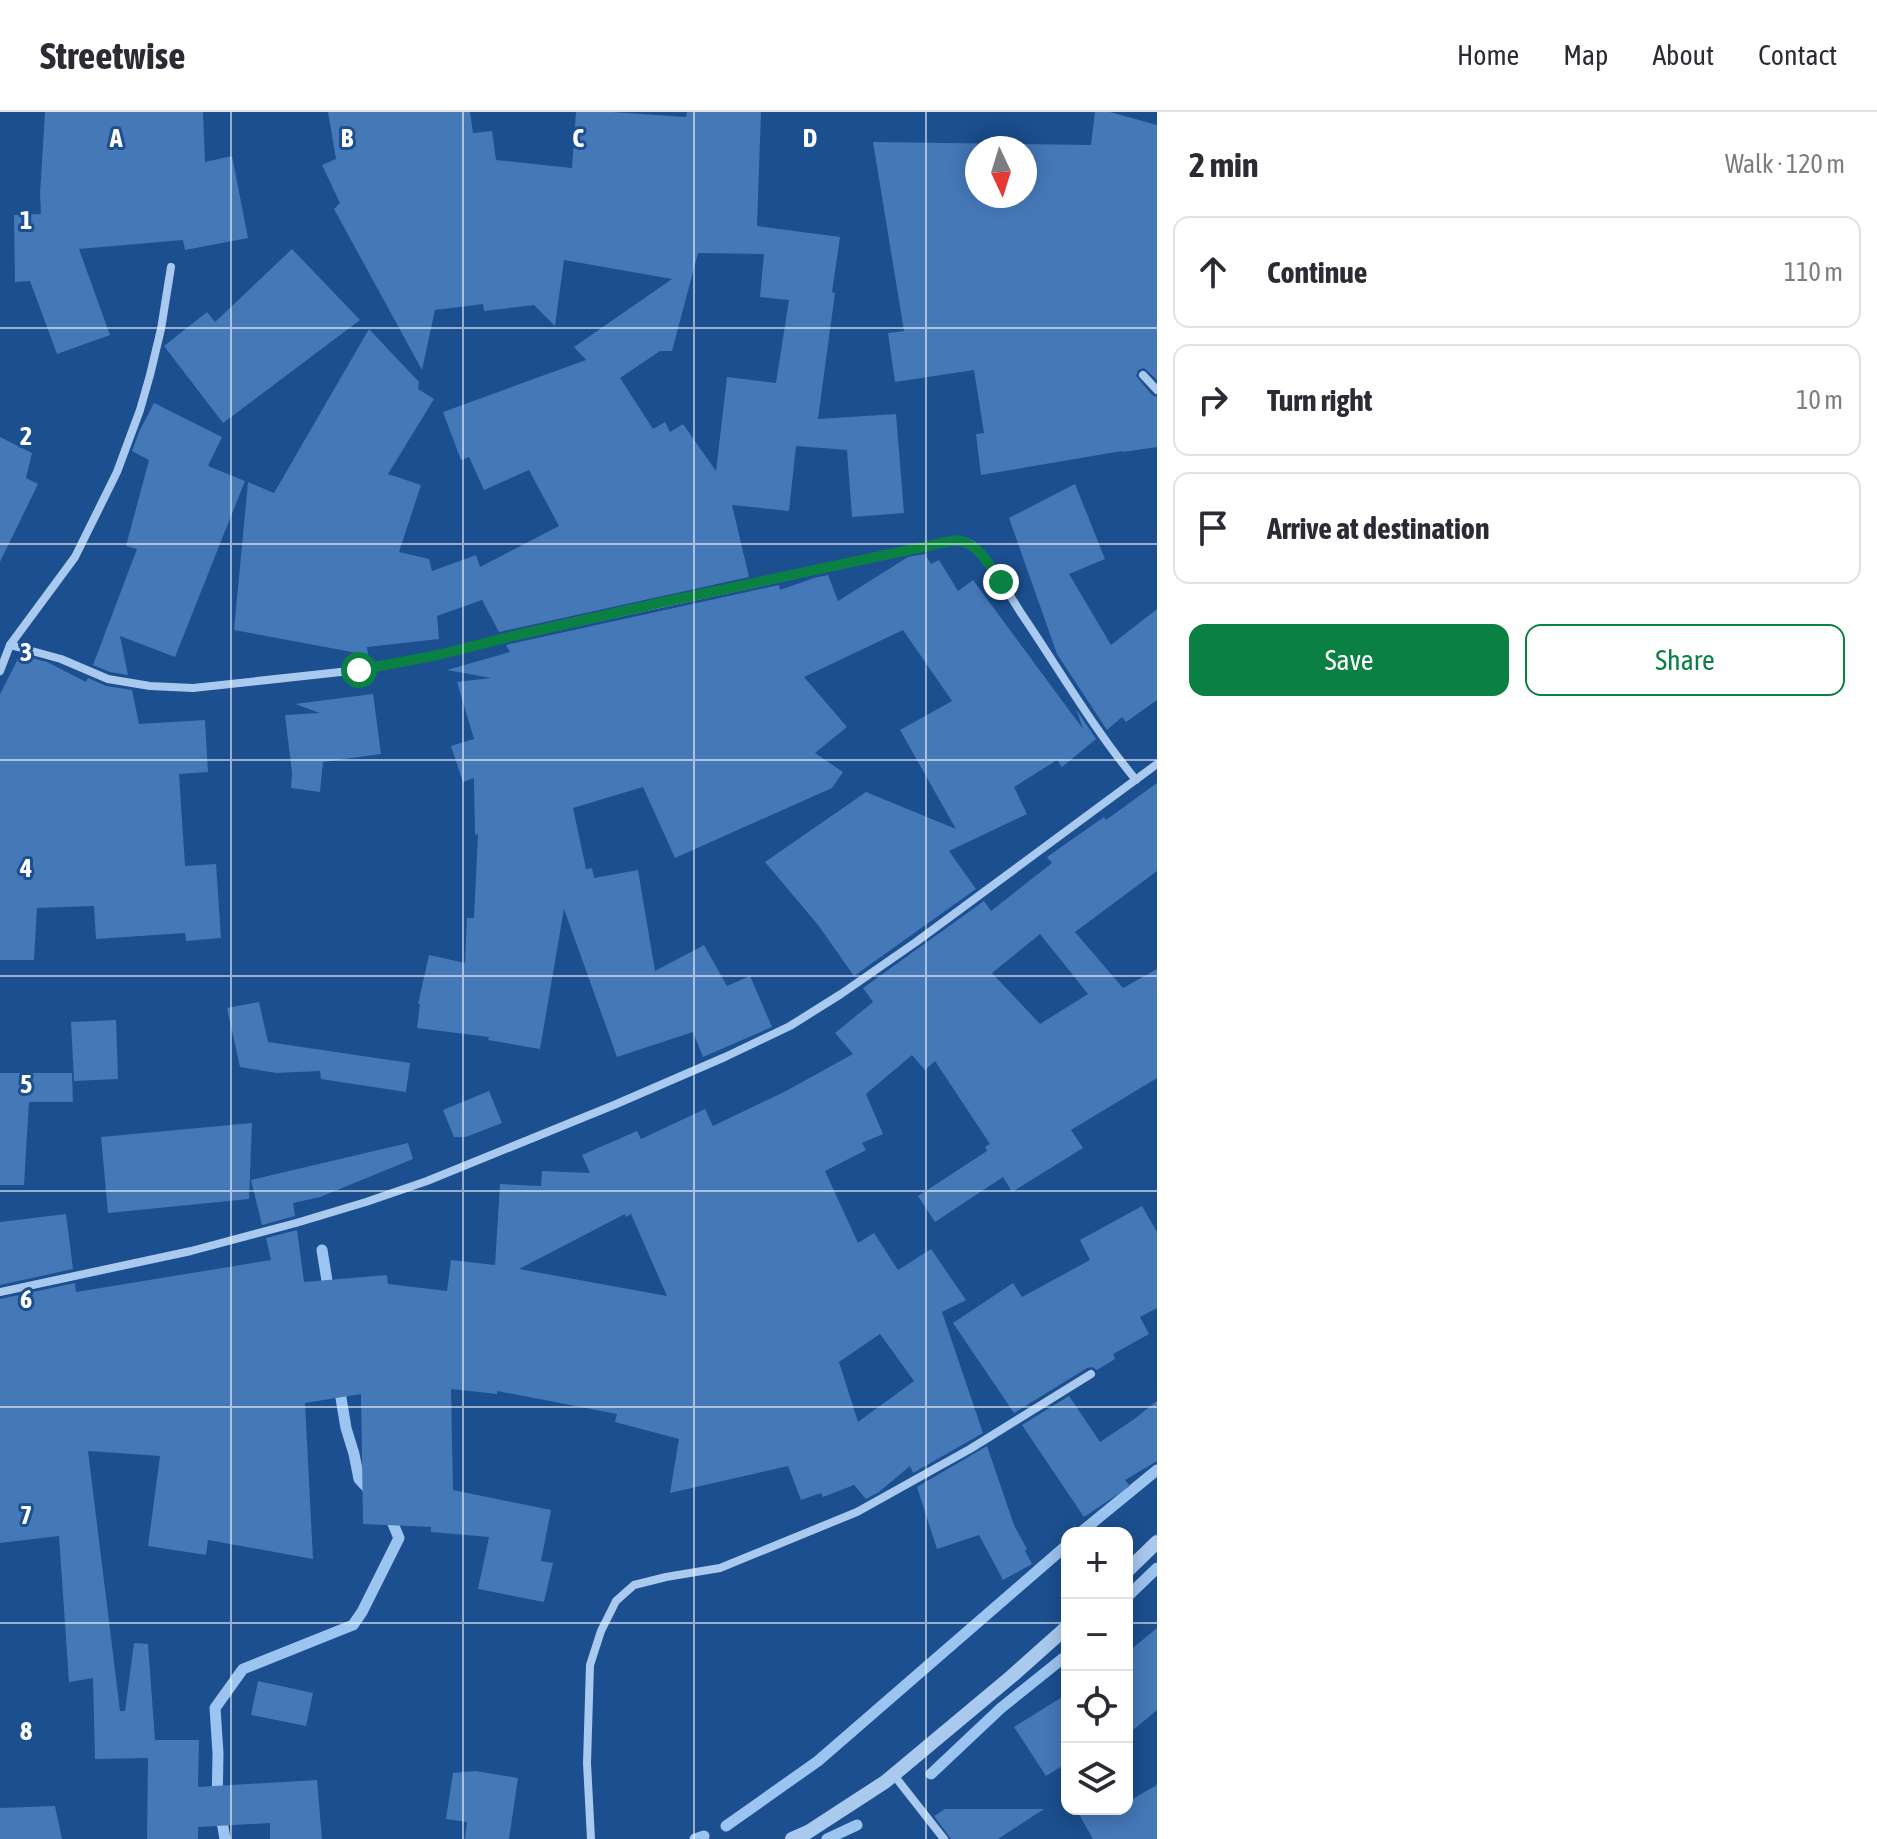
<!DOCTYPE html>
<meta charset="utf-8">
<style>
body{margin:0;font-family:"Asap Condensed",sans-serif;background:#f2f2f3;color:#2b2b33}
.controls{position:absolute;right:24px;bottom:24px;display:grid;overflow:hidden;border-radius:16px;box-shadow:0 4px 20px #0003}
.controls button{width:72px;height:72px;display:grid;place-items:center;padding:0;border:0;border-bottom:2px solid #e1e1e2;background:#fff;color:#2b2b33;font:40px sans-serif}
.compass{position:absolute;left:965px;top:24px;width:72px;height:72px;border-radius:50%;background:#fff;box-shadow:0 4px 20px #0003;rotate:176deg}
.stop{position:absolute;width:24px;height:24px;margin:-18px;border:6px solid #0b8043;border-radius:50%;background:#fff}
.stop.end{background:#0b8043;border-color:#fff;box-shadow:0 2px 8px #0008}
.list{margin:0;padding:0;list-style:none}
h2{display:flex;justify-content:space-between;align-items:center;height:104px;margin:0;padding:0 32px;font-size:34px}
h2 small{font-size:26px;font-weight:400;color:#7c7c81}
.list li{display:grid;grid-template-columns:52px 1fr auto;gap:24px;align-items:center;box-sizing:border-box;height:112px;margin:0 16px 16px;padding:0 16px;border:2px solid #e1e1e2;border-radius:16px}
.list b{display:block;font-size:30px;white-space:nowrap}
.list em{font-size:26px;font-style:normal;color:#7c7c81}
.actions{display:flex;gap:16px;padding:24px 32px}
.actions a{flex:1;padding:18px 0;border:2px solid #0b8043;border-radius:16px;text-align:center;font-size:28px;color:#0b8043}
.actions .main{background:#0b8043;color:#fff}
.icon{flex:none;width:44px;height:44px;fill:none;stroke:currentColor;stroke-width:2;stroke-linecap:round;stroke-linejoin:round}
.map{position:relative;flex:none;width:1157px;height:1727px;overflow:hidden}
header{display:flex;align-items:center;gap:48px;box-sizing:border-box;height:112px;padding:0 40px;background:#fff;border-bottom:2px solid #e1e1e2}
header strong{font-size:38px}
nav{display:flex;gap:44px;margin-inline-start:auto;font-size:28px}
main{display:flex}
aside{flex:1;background:#fff}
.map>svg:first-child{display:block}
</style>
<header>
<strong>Streetwise</strong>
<nav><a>Home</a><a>Map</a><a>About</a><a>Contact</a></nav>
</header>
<main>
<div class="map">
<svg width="1157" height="1727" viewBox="0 0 1157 1727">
<rect width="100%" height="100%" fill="#1b4f8f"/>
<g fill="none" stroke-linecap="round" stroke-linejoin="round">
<g stroke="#9cc4f0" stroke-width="11">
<polyline points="322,1138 329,1181"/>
<polyline points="339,1274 346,1316 354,1342 359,1367 372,1381"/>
<polyline points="1080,1421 1157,1358"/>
<polyline points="1127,1485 1157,1456"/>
<polyline points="931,1662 1001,1596 1067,1543"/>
<polyline points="729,1712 726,1714 818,1649 1067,1433"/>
<polyline points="225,1727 223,1715 217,1698 218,1641 215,1596 243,1557 353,1513 362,1500 399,1426 388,1400"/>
<polyline points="695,1727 704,1724"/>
<polyline points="827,1727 857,1713"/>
</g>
</g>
<g fill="#4478b7" fill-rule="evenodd">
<polygon points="45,0 203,0 205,50 232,44 248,126 185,138 183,128 79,137 110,223 57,242 30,169 15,170 14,103 41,102 40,82"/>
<path d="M 328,0 L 470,0 L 473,21 L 492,19 L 496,48 L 572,56 L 576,0 L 612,0 L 686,5 L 687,0 L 761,0 L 757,114 L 840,125 L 832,180 L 835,181 L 818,307 L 896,302 L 904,401 L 852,405 L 847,338 L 796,334 L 789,399 L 732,393 L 749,465 L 499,520 L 482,488 L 437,504 L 439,527 L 367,535 L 368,543 L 234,518 L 248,370 L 274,381 L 369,217 L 419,270 L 418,277 L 434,287 L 388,362 L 421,373 L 399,440 L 429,447 L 432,459 L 476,443 L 480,455 L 559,414 L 529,358 L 484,378 L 469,345 L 461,348 L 443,300 L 586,248 L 574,235 L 672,167 L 564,148 L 555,214 L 534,193 L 484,199 L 483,192 L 435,198 L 422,258 L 334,97 L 340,91 L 322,53 L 336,47 ZM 698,141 L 764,142 L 760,185 L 789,188 L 776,271 L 727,265 L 716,359 L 683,312 L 670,320 L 665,310 L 653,317 L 620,266 L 660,239 L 672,239 Z"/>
<path d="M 1095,0 L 1110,0 L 1157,13 L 1157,268 L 1144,256 L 1138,258 L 1136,264 L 1152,283 L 1157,285 L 1157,335 L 1123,340 L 1122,339 L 981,363 L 976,322 L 984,321 L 974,258 L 895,270 L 888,221 L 904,219 L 873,30 L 1091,33 ZM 977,36 L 1025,36 L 1025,84 L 977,84 Z"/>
<polygon points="292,137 360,208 223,311 164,234 207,200 215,210"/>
<polygon points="154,291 222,325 208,354 245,369 175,545 120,524 128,563 110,560 93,553 137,437 126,434 149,348 132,339 139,320"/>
<polygon points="0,325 32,341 26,366 38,372 0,450"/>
<polygon points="1075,372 1105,447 1069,462 1111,533 1157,497 1157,588 1126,610 1122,605 1107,618 1057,542 1009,406"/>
<polygon points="925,442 931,452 939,448 958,479 973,468 1083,617 1076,597 1096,627 1062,655 1057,648 1014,675 1027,702 949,739 976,777 854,864 818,813 765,750 866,680 956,717 900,618 952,589 903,518 804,565 847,615 815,641 843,660 832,676 675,746 643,675 573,696 586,757 592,756 594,766 638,758 655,859 704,833 727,874 750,864 772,915 703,945 693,920 617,945 564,797 540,937 488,928 489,925 417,916 420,892 418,892 429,843 465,851 467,806 474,806 478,722 475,723 474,666 463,670 451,634 474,627 457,570 491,566 447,558 510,540 506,533 519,530 779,473 780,478 814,466 828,463 838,489 908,445"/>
<polygon points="20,543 47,550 86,570 88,566 106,574 132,578 139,612 205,608 208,660 179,662 185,754 216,752 221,826 186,829 185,821 96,827 94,794 37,796 34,848 0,848 0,582"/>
<polygon points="373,582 381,642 323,650 320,680 291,676 292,661 285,603 320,601 295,592"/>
<path d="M 1157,671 L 1157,759 L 1075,820 L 1123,876 L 1157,857 L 1157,966 L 1071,1018 L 1083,1036 L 1012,1080 L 1003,1065 L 935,1110 L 918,1084 L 987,1039 L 985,1035 L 990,1032 L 935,949 L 925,958 L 912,943 L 866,982 L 883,1022 L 862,1031 L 866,1038 L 825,1059 L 858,1131 L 874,1121 L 898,1158 L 931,1137 L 966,1188 L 942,1200 L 983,1321 L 913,1361 L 910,1354 L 879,1380 L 866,1387 L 854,1373 L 823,1385 L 821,1381 L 801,1388 L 788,1354 L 670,1381 L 679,1327 L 615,1310 L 617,1302 L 497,1279 L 497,1282 L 451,1277 L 453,1378 L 551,1398 L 541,1449 L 553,1451 L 544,1490 L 478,1477 L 489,1425 L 431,1420 L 431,1415 L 363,1412 L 361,1282 L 305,1291 L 313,1447 L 208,1428 L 206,1443 L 148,1434 L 160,1344 L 88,1339 L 120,1599 L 125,1599 L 134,1531 L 148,1532 L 155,1628 L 199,1628 L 198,1675 L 317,1668 L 322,1727 L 270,1727 L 270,1711 L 198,1715 L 198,1727 L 147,1727 L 148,1646 L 95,1647 L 93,1566 L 69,1570 L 59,1424 L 0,1431 L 0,1187 L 75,1171 L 76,1180 L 271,1148 L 266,1126 L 297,1118 L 304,1170 L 387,1163 L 388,1172 L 447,1179 L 451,1148 L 495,1153 L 500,1072 L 541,1074 L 542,1059 L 590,1061 L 582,1043 L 637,1019 L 641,1027 L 705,997 L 713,1014 L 784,980 L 853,942 L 835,921 L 873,890 L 863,876 L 984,789 L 991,799 L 1052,751 L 1047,745 L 1104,705 L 1106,708 ZM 1040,822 L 1088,882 L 1040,912 L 992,861 ZM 625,1102 L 626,1105 L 631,1102 L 667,1184 L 519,1157 ZM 880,1222 L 914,1269 L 858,1310 L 839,1250 Z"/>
<polygon points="259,890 268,930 410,951 406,980 321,967 320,959 276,961 240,955 227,896"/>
<polygon points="116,908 118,967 74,969 71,910"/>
<polygon points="0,961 72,961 73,990 29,990 24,1073 0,1073"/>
<polygon points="489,979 502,1011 466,1025 454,1025 443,998"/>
<polygon points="252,1011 249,1087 108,1101 101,1025"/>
<polygon points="408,1031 413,1047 320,1085 293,1091 295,1104 262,1113 251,1068"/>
<polygon points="1142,1094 1157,1120 1157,1196 1140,1205 1149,1222 1113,1242 1115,1247 1097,1258 1092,1255 1087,1256 1014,1301 953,1211 1013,1171 1022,1185 1090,1148 1080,1128"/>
<polygon points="66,1102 73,1157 0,1173 0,1110"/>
<polygon points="1069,1284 1100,1330 1133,1308 1157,1289 1157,1349 1125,1368 1130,1374 1084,1405 1022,1313"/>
<polygon points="987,1334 1014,1413 1027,1437 1025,1439 1032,1452 1003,1468 979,1423 937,1437 917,1375"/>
<polygon points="1157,1516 1157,1598 1127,1623 1127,1541"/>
<polygon points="258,1569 313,1581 306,1614 251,1603"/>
<polygon points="1067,1582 1067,1651 1046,1664 1014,1615"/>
<polygon points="475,1659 518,1666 509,1727 465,1727 467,1710 446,1707 453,1661"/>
<polygon points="1157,1673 1157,1727 1093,1727 1076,1697 1127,1697 1127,1690"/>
<polygon points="55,1694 62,1727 0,1727 0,1696"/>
<polygon points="945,1697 1044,1697 998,1727 951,1727 934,1704"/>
</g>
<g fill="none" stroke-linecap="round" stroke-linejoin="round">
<g stroke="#a9c9ee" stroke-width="8">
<polyline points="1143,263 1157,278"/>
<path d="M 10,533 L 61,547 L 108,567 L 150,574 L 193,576 L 359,558 L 438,543 L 517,523 L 941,431 C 953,429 966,426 976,436 C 991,451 1009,482 1021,501 C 1059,557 1093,616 1136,668"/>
<polyline points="0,559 10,533 75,445 117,360 140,298 150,263 161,217 171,155"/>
<polyline points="0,1180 191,1139 296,1111 366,1090 427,1069 614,993 725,945 790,914 841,882 916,830 1157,652"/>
<polyline points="893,1662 944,1727"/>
<polyline points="591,1727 587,1651 590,1553 601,1519 616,1489 634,1473 666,1465 720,1456 857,1400 970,1337 1091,1262"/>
</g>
<g stroke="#a9c9ee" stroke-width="14">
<polyline points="1127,1459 1157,1430"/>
<polyline points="792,1727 808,1720 885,1670 1012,1564 1067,1515"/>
</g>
</g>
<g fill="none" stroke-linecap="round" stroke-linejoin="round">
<path stroke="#0b8043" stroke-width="10" d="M 359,558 L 438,543 L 517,523 L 664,490 L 956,428 C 979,431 988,452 1001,470"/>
</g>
<path fill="none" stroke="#fff" stroke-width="2" stroke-opacity="0.55" d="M 231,0 L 231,1727M 463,0 L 463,1727M 694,0 L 694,1727M 926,0 L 926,1727M 0,216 L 1157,216M 0,432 L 1157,432M 0,648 L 1157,648M 0,864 L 1157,864M 0,1079 L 1157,1079M 0,1295 L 1157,1295M 0,1511 L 1067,1511M 1127,1511 L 1157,1511"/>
<g font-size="26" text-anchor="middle" font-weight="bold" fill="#fff" stroke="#1b4f8f" stroke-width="6" stroke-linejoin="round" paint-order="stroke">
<text x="116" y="35">A</text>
<text x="347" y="35">B</text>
<text x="578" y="35">C</text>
<text x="810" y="35">D</text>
<text x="26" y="117">1</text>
<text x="26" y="333">2</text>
<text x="26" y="549">3</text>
<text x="26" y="765">4</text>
<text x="26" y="981">5</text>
<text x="26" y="1196">6</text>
<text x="26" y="1412">7</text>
<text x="26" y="1628">8</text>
</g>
</svg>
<div class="controls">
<button>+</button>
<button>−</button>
<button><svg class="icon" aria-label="locate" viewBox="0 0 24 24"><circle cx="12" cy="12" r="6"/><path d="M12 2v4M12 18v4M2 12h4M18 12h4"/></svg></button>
<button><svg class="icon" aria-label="layers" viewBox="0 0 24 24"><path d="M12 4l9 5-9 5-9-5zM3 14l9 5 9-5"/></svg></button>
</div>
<svg class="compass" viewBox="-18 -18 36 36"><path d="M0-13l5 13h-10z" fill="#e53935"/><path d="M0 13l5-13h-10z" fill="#7c7c81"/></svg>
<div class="stop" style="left:359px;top:558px"></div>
<div class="stop end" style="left:1001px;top:470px"></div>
</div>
<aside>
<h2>2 min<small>Walk · 120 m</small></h2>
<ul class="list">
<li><svg class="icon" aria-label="ahead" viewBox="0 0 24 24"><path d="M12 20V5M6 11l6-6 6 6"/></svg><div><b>Continue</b></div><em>110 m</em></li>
<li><svg class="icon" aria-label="right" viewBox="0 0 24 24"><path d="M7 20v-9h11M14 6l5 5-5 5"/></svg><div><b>Turn right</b></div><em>10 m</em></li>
<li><svg class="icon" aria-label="arrive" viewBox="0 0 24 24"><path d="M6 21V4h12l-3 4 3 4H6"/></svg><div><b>Arrive at destination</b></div></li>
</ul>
<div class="actions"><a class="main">Save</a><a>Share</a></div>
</aside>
</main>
